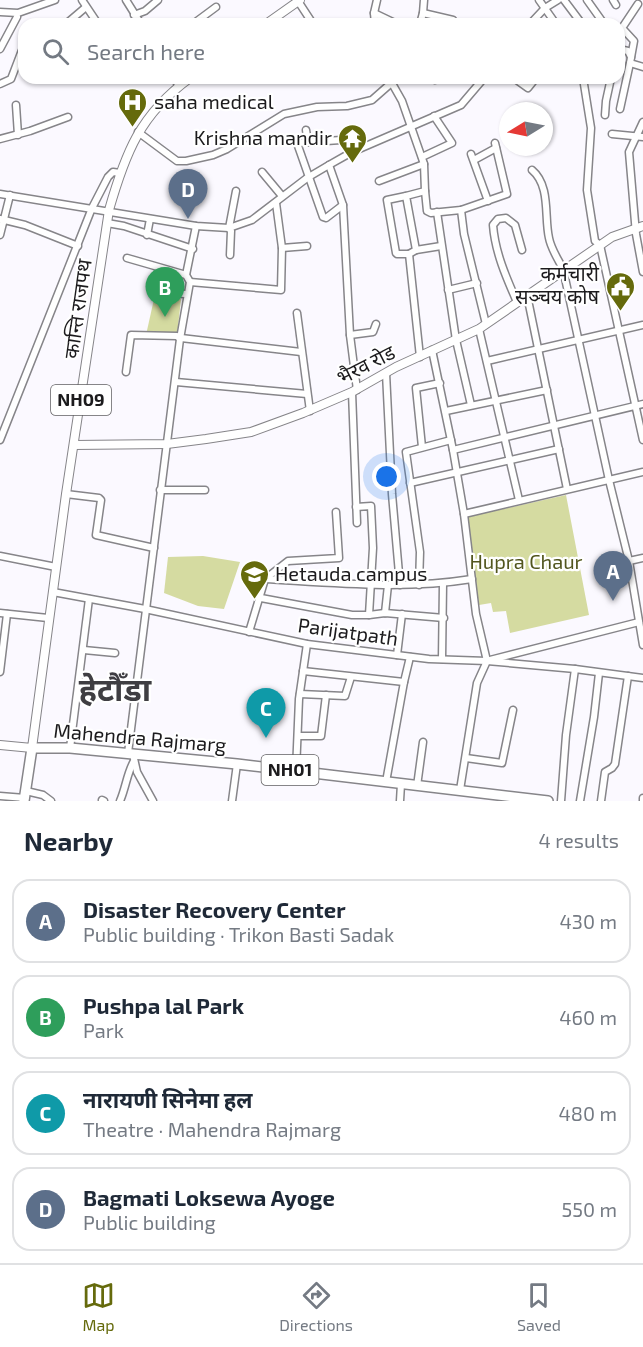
<!DOCTYPE html>
<meta charset="utf-8">
<style>
body{margin:0;font-family:"Exo 2","Noto Sans Devanagari",sans-serif;background:#f2f2f3;color:#1f2937}
.compass{position:absolute;left:499px;top:102px;width:54px;height:54px;border-radius:50%;background:#fff;box-shadow:0 2px 4px #0004;rotate:260deg}
.you{position:absolute;left:387px;top:477px;width:21px;height:21px;margin:-15px;border:4px solid #fff;border-radius:50%;background:#1a73e8;box-shadow:0 0 0 9px #1a73e833}
.badge{display:grid;place-items:center;width:39px;height:39px;border-radius:50%;background:#656a0c;color:#fff;font-size:20px;font-weight:700}
.pin{position:absolute;translate:-50% -50px;filter:drop-shadow(0 2px 3px #0008)}
.pin::after{content:'';position:absolute;top:32px;width:21px;height:18px;background:inherit;clip-path:polygon(0 0,100% 0,50% 100%)}
.list{margin:0;padding:0;list-style:none}
h2{display:flex;justify-content:space-between;align-items:center;height:78px;margin:0;padding:0 24px;font-size:26px}
h2 small{font-size:20px;font-weight:400;color:#747a83}
.list li{display:grid;grid-template-columns:39px 1fr auto;gap:18px;align-items:center;box-sizing:border-box;height:84px;margin:0 12px 12px;padding:0 12px;border:2px solid #e0e1e3;border-radius:18px}
.list b{display:block;font-size:22px;white-space:nowrap}
.list p{margin:0;font-size:20px;white-space:nowrap;color:#747a83}
.list em{font-size:20px;font-style:normal;color:#747a83}
.icon{flex:none;width:33px;height:33px;fill:none;stroke:currentColor;stroke-width:2;stroke-linecap:round;stroke-linejoin:round}
.map{position:relative;flex:none;width:643px;height:801px;overflow:hidden}
.search{position:absolute;background:#fff;box-shadow:0 2px 4px #0004;left:18px;right:18px;top:18px;height:66px;display:flex;align-items:center;gap:15px;box-sizing:border-box;padding:0 21px;border-radius:18px;color:#747a83;font-size:22px}
.sheet{height:462px;background:#fff}
nav{display:flex;justify-content:space-around;align-items:center;box-sizing:border-box;height:84px;border-top:2px solid #e0e1e3;background:#fff;font-size:16px;color:#747a83}
nav a{display:grid;justify-items:center;gap:3px}
nav .on{color:#656a0c}
.map>svg:first-child{display:block}
</style>
<div class="map">
<svg width="643" height="801" viewBox="0 0 643 801">
<rect width="100%" height="100%" fill="#fbf9ff"/>
<g fill="#d5dba1">
<polygon points="154,299 181,299 177,336 146,335"/>
<polygon points="566,495 589,615 510,633 506,611 493,612 491,603 479,605 467,517"/>
<polygon points="203,556 240,562 224,609 198,606 164,593 168,557"/>
</g>
<g fill="none" stroke-linecap="round" stroke-linejoin="round">
<defs>
<g id="minor">
<polyline points="82,0 98,24"/>
<polyline points="126,0 141,24"/>
<polyline points="539,0 556,24"/>
<polyline points="564,0 582,24"/>
<polyline points="587,0 602,21"/>
<polyline points="613,0 616,5"/>
<polyline points="298,1 313,24"/>
<polyline points="638,4 622,28 634,41 630,63 643,67"/>
<polyline points="0,12 18,13 55,0"/>
<polyline points="374,13 397,24"/>
<polyline points="423,13 424,0"/>
<polyline points="134,15 145,11 158,0"/>
<polyline points="66,24 86,7"/>
<polyline points="193,24 216,7"/>
<polyline points="375,24 374,13 377,0"/>
<polyline points="420,24 423,13 453,20"/>
<polyline points="530,24 545,8 558,0"/>
<polyline points="0,49 17,17"/>
<polyline points="619,49 628,51 631,57"/>
<polyline points="174,78 179,86"/>
<polyline points="389,78 402,101 424,164 425,191 406,196 416,250 409,254"/>
<polyline points="514,78 528,88 536,78"/>
<polyline points="583,78 591,128 587,190 595,241 600,245 643,440"/>
<polyline points="435,80 438,78"/>
<polyline points="0,84 11,79 24,45"/>
<polyline points="16,105 18,135"/>
<polyline points="620,109 630,63"/>
<polyline points="605,115 606,101 611,78"/>
<polyline points="643,122 629,152 636,234 643,272"/>
<polyline points="306,130 308,142"/>
<polyline points="138,132 177,161 186,161 213,155 227,149 284,114 317,107 347,106 372,100 397,78"/>
<polyline points="612,134 643,137"/>
<polyline points="0,139 30,131 68,117"/>
<polyline points="341,140 297,143 323,217 326,218 343,205"/>
<polyline points="471,154 488,201"/>
<polyline points="422,157 452,143 434,116"/>
<polyline points="474,160 496,148"/>
<polyline points="329,165 343,205 350,335 357,390"/>
<path d="M 532,170 C 551,186 544,217 549,238 C 551,249 558,259 563,269 L 609,480 L 629,561 L 643,645"/>
<polyline points="262,172 282,196"/>
<polyline points="379,181 424,164"/>
<polyline points="425,191 427,211 431,213 461,210 507,194 495,143"/>
<polyline points="0,194 196,226 229,228 252,220 307,178 329,165 352,152 461,105 484,78"/>
<polyline points="406,196 387,200 396,253 397,254 409,254 420,357"/>
<polyline points="461,210 464,234 486,324"/>
<polyline points="437,212 456,340 471,405"/>
<polyline points="0,219 25,225 78,246"/>
<polyline points="107,223 124,226 193,249"/>
<polyline points="0,235 10,195"/>
<polyline points="147,235 150,219"/>
<polyline points="282,248 307,246"/>
<polyline points="416,250 441,246"/>
<polyline points="230,255 231,231 229,228 236,191"/>
<polyline points="127,258 186,275"/>
<polyline points="190,282 281,290 282,248 276,203"/>
<polyline points="448,290 477,283"/>
<polyline points="153,293 187,294"/>
<polyline points="527,295 567,489"/>
<path d="M 517,302 C 506,277 495,252 493,225 L 498,219 L 506,218 L 515,225 L 522,250"/>
<polyline points="297,313 310,411"/>
<polyline points="479,329 519,500"/>
<polyline points="350,335 373,332 376,324"/>
<polyline points="181,338 301,352"/>
<polyline points="432,350 453,450 464,514 476,614 487,661 477,683 460,790"/>
<polyline points="487,361 643,325"/>
<polyline points="126,372 131,335 177,336 180,339"/>
<polyline points="386,373 392,494 400,585"/>
<polyline points="176,382 307,394"/>
<polyline points="352,392 357,523"/>
<polyline points="446,411 547,390"/>
<polyline points="0,440 92,208 108,177 113,172 120,173"/>
<polyline points="422,447 416,388 440,383"/>
<polyline points="453,450 643,404"/>
<polyline points="410,483 559,449"/>
<polyline points="160,490 205,490"/>
<polyline points="66,494 99,498 101,500 96,535 154,548"/>
<polyline points="356,507 371,506 373,548 369,615"/>
<polyline points="464,514 643,472"/>
<polyline points="0,556 56,567"/>
<polyline points="629,561 643,558"/>
<path d="M 265,579 C 334,583 403,590 472,579"/>
<polyline points="419,585 420,552 406,452 451,440"/>
<polyline points="53,592 145,609 307,644 429,659 487,661 575,669 643,678"/>
<polyline points="261,598 352,615 369,615 385,613 444,618"/>
<polyline points="0,613 48,618"/>
<polyline points="385,613 388,585"/>
<polyline points="249,632 265,579 288,561 339,558 336,512"/>
<polyline points="84,650 115,653"/>
<polyline points="397,655 402,614"/>
<polyline points="442,659 443,584"/>
<polyline points="490,660 639,622"/>
<polyline points="303,671 404,682"/>
<polyline points="0,672 7,614"/>
<polyline points="300,694 345,696 351,677"/>
<polyline points="298,736 321,736 326,695"/>
<polyline points="70,748 89,599"/>
<polyline points="128,753 180,339 190,282 186,275 196,226"/>
<polyline points="133,754 137,772 153,801"/>
<polyline points="466,758 502,763 513,710"/>
<polyline points="296,771 299,699 307,644"/>
<polyline points="386,782 404,682 410,657"/>
<polyline points="417,786 423,742"/>
<polyline points="26,791 43,795 51,801"/>
<polyline points="0,796 25,798"/>
<polyline points="102,800 104,801"/>
<path d="M 120,801 C 126,787 127,773 134,761"/>
<polyline points="232,801 237,764"/>
<polyline points="400,801 401,784"/>
<polyline points="561,801 566,735 575,669"/>
<polyline points="580,801 594,717 599,673"/>
<polyline points="601,801 605,772 612,768 615,764 628,676"/>
<polyline points="643,801 643,798"/>
</g>
<g id="major">
<polyline points="266,24 300,0"/>
<polyline points="74,445 167,444 206,439 251,432 303,413 352,392 396,367 479,329 612,237 643,226"/>
<path d="M 0,745 L 32,748 L 66,494 L 109,210 C 125,154 140,114 190,78"/>
</g>
<polyline id="highway" points="24,801 32,748 70,748 237,764 548,801"/>
</defs>
<use href="#minor" stroke="#868589" stroke-width="9"/>
<use href="#major" stroke="#868589" stroke-width="10"/>
<use href="#highway" stroke="#868589" stroke-width="12"/>
<use href="#minor" stroke="#fff" stroke-width="6"/>
<use href="#major" stroke="#fff" stroke-width="8"/>
<use href="#highway" stroke="#fff" stroke-width="9"/>
</g>
<defs>
<symbol id="hospital-pin" viewBox="-11 -11 22 30"><path d="M0 17L-7.5 6A9.5 9.5 0 1 1 7.5 6Z" fill="#656a0c" stroke="#fff"/><path d="M-5-5h3v3.5h4V-5h3V5h-3V1.5h-4V5h-3Z" fill="#fff"/></symbol>
<symbol id="temple-pin" viewBox="-11 -11 22 30"><path d="M0 17L-7.5 6A9.5 9.5 0 1 1 7.5 6Z" fill="#656a0c" stroke="#fff"/><path d="M0-6L5-2H3V0L6.5 2.5H4V6H1.5V3h-3V6H-4V2.5H-6.5L-3 0V-2H-5Z" fill="#fff"/></symbol>
<symbol id="civic-pin" viewBox="-11 -11 22 30"><path d="M0 17L-7.5 6A9.5 9.5 0 1 1 7.5 6Z" fill="#656a0c" stroke="#fff"/><path d="M-.6-6.5H3V-4.5H.6V-3L4-1V1h2V6H-6V1h2V-1L-.6-3ZM-1.2 2.5V6h2.4V2.5Z" fill="#fff"/></symbol>
<symbol id="university-pin" viewBox="-11 -11 22 30"><path d="M0 17L-7.5 6A9.5 9.5 0 1 1 7.5 6Z" fill="#656a0c" stroke="#fff"/><path d="M0-5L7-2L0 1L-7-2ZM-4 1L0 2.5L4 1V4Q0 6-4 4Z" fill="#fff"/></symbol>
</defs>
<g fill-rule="evenodd">
<use href="#hospital-pin" x="116" y="86" width="33" height="45"/>
<use href="#temple-pin" x="336" y="122" width="33" height="45"/>
<use href="#civic-pin" x="604" y="270" width="33" height="45"/>
<use href="#university-pin" x="238" y="558" width="33" height="45"/>
</g>
<g text-anchor="middle" stroke-width="4.5" stroke-linejoin="round" paint-order="stroke">
<g fill="#fff" stroke="#605f61" stroke-width="1.5">
<rect x="51" y="385" width="60" height="30" rx="4.5"/>
<rect x="261.5" y="755" width="57" height="30" rx="4.5"/>
</g>
<g font-size="18" font-weight="bold" fill="#1c1b1d">
<text x="81" y="406">NH09</text>
<text x="290" y="776">NH01</text>
</g>
<g font-size="20" fill="#1c1b1d" stroke="#fff" text-anchor="start">
<text x="154" y="109">saha medical</text>
<text x="332" y="145" text-anchor="end">Krishna mandir</text>
<text x="599" y="281" text-anchor="end">कर्मचारी<tspan x="599" dy="23">सञ्चय कोष</tspan></text>
<text x="275" y="581">Hetauda campus</text>
</g>
<g font-size="20" fill="#1c1b1d" stroke="#fff">
<text transform="translate(78 309) rotate(-82)" y="7">कान्ति राजपथ</text>
<text transform="translate(366 365) rotate(-27)" y="7">भैरव रोड</text>
<text transform="translate(348 632) rotate(8)" y="7">Parijatpath</text>
<text transform="translate(140 738) rotate(5)" y="7">Mahendra Rajmarg</text>
</g>
<g font-size="20" fill="#52561e" stroke="#fff">
<text x="526" y="569">Hupra Chaur</text>
</g>
<g font-size="32" font-weight="bold" fill="#3f3e42" stroke="#fff">
<text x="115" y="701">हेटौँडा</text>
</g>
</g>
</svg>
<svg class="compass" viewBox="-18 -18 36 36"><path d="M0-13l5 13h-10z" fill="#e53935"/><path d="M0 13l5-13h-10z" fill="#747a83"/></svg>
<div class="you"></div>
<div class="pin badge" style="left:613px;top:601px;background:#5c6f8a">A</div>
<div class="pin badge" style="left:165px;top:317px;background:#2e9e5b">B</div>
<div class="pin badge" style="left:266px;top:738px;background:#0f9aa8">C</div>
<div class="pin badge" style="left:188px;top:219px;background:#5c6f8a">D</div>
<div class="search"><svg class="icon" aria-label="search" viewBox="0 0 24 24"><circle cx="10" cy="10" r="6"/><path d="M15 15l6 6"/></svg>Search here</div>
</div>
<section class="sheet">
<h2>Nearby<small>4 results</small></h2>
<ul class="list">
<li><span class="badge" style="background:#5c6f8a">A</span><div><b>Disaster Recovery Center</b><p>Public building · Trikon Basti Sadak</p></div><em>430 m</em></li>
<li><span class="badge" style="background:#2e9e5b">B</span><div><b>Pushpa lal Park</b><p>Park</p></div><em>460 m</em></li>
<li><span class="badge" style="background:#0f9aa8">C</span><div><b>नारायणी सिनेमा हल</b><p>Theatre · Mahendra Rajmarg</p></div><em>480 m</em></li>
<li><span class="badge" style="background:#5c6f8a">D</span><div><b>Bagmati Loksewa Ayoge</b><p>Public building</p></div><em>550 m</em></li>
</ul>
</section>
<nav>
<a class="on"><svg class="icon" aria-label="map" viewBox="0 0 24 24"><path d="M3 6l6-2 6 2 6-2v14l-6 2-6-2-6 2zM9 4v14M15 6v14"/></svg>Map</a>
<a><svg class="icon" aria-label="directions" viewBox="0 0 24 24"><path d="M12 3l9 9-9 9-9-9zM9 14v-3h6M13 9l2 2-2 2"/></svg>Directions</a>
<a><svg class="icon" aria-label="saved" viewBox="0 0 24 24"><path d="M7 4h10v16l-5-4-5 4z"/></svg>Saved</a>
</nav>
